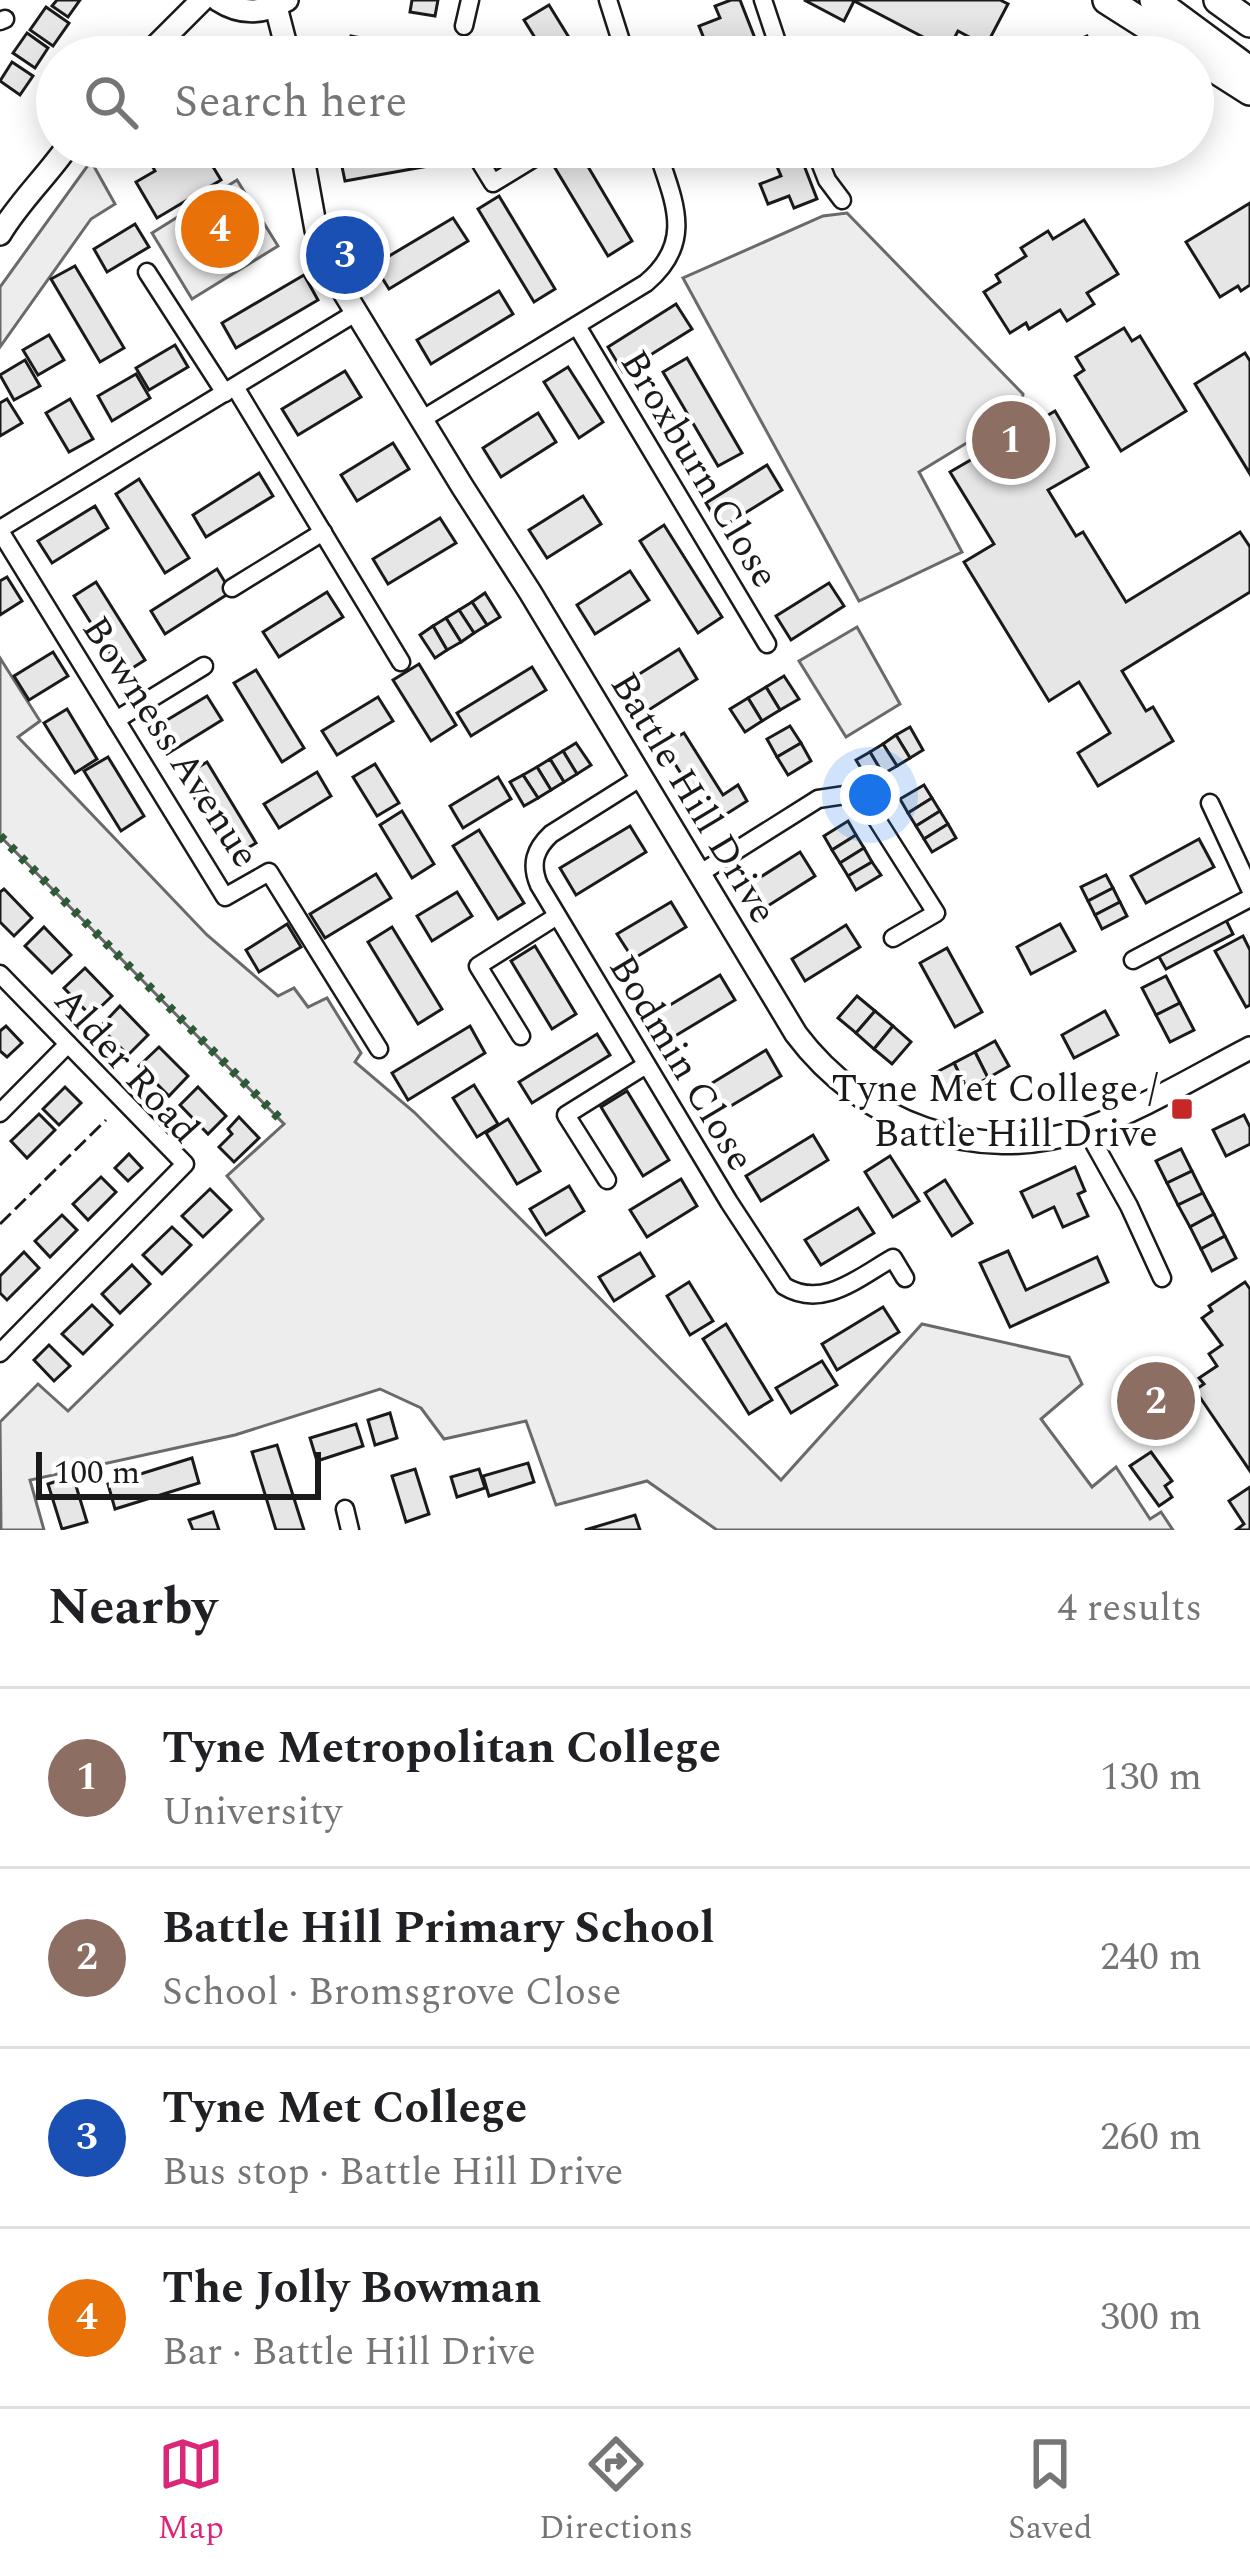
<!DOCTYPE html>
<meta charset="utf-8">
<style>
body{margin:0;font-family:Spectral,serif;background:#f6f6f6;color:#202124}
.scale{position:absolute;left:36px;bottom:30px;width:285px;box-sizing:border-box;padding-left:12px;border:6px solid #1a1a1a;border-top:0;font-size:33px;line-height:42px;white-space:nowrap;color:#1a1a1a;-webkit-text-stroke:9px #fff;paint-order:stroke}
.you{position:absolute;left:870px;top:795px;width:42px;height:42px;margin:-30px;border:9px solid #fff;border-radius:50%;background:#1a73e8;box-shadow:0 0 0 18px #1a73e833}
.badge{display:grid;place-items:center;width:78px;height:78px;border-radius:50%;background:#db2777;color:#fff;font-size:39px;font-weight:700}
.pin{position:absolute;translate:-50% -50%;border:6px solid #fff;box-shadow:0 3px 12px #0006}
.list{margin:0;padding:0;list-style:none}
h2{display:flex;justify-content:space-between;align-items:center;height:156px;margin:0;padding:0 48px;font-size:51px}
h2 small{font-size:39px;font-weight:400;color:#757577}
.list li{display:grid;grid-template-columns:78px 1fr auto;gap:36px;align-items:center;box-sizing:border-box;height:180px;padding:0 48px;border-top:3px solid #e0e0e0}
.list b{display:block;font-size:45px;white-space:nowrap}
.list p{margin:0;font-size:39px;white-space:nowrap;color:#757577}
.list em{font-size:39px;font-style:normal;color:#757577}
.icon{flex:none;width:66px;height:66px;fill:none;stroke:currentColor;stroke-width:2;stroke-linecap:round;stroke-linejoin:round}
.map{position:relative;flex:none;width:1250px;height:1530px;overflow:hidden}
.search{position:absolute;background:#fff;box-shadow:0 6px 30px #0003;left:36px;right:36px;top:36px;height:132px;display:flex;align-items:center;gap:30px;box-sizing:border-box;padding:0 42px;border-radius:66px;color:#757577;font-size:45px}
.sheet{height:876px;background:#fff}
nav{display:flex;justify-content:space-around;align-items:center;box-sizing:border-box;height:168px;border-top:3px solid #e0e0e0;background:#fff;font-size:33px;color:#757577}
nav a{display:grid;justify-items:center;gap:6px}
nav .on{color:#db2777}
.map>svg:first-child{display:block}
</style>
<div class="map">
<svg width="1250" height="1530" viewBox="0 0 1250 1530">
<rect width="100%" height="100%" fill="#fff"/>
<g fill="#ededed" stroke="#6a6a6a" stroke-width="3">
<polygon points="91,161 115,204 91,219 0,347 0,287"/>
<polygon points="237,180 278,246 192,299 152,233"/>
<polygon points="847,213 1023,394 1021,410 919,472 962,552 859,601 683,278 823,216"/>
<polygon points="857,627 900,704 846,737 799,661"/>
<polygon points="0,658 40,721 18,737 207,935 278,996 294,988 308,1007 327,998 361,1053 355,1062 414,1112 781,1480 922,1324 1069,1357 1082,1384 1041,1419 1092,1487 1116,1467 1150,1519 1161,1512 1173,1530 717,1530 647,1481 556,1505 526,1421 444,1439 421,1408 380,1389 235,1435 30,1480 44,1530 1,1530 0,1422 38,1384 68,1411 263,1219 227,1176 284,1124 0,836"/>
</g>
<g fill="#e6e6e6" stroke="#1a1a1a" stroke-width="3">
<polygon points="57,0 80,0 68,17 52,6"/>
<polygon points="412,0 438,0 435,16 410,12"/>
<polygon points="731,0 740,0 756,41 733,50 728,38 707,46 699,26 720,18 715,6"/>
<polygon points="804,0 1000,0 1008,4 986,46 958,31 948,50 854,1 844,21"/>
<polygon points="549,5 581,57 547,57 524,20"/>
<polygon points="46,7 69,23 53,46 30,30"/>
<polygon points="27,33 48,48 35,68 13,53"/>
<polygon points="351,36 441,54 440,57 347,57"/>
<polygon points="1087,36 1096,57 1039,57"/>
<polygon points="12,62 33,76 20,95 0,81"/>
<polygon points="149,147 201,147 221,180 157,218 136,182 155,171 150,162 156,158"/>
<polygon points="396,147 430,147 434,165 345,181 340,157"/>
<polygon points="577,148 632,241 608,256 552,163"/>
<polygon points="800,155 817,199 794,208 789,196 768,204 760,184 781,176 776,164"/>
<polygon points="499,196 555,289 534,302 478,209"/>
<polygon points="1250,203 1250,285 1241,291 1238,286 1220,297 1186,242"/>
<polygon points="453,218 468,241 389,289 374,265"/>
<polygon points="1084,220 1118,274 1087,293 1094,304 1067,321 1060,310 1029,329 1026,323 1010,333 984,292 1000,282 996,275 1026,256 1021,248 1048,231 1053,239"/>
<polygon points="135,224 149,247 107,272 94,249"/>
<polygon points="75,266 124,348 100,362 51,279"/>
<polygon points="304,275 318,300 236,348 222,323"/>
<polygon points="499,291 513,314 431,364 417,340"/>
<polygon points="676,304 692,329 623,372 608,347"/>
<polygon points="1124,328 1132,341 1140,336 1186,411 1121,451 1075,376 1084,370 1076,357"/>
<polygon points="49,335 64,360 38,375 23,350"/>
<polygon points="175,345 188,367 149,390 136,368"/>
<polygon points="1245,353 1250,361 1250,474 1195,384"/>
<polygon points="687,358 742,453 718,466 663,372"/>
<polygon points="25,360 40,386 14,400 0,375"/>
<polygon points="568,367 603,422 579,438 544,382"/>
<polygon points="345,371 361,397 298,435 282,409"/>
<polygon points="136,374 150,398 112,421 98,396"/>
<polygon points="7,399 22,423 0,436 0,403"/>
<polygon points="70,399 93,439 69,452 46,413"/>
<polygon points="1055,411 1088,467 1048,490 1076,536 1083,532 1126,602 1240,532 1250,547 1250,592 1122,671 1146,711 1153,707 1173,741 1098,786 1078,753 1110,733 1079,682 1049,701 964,562 994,544 950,472"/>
<polygon points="538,413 556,442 501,477 483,448"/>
<polygon points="393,443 409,469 357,501 341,475"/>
<polygon points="767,465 782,490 721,528 706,503"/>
<polygon points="259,473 273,496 206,537 193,515"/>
<polygon points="139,479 189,558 165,573 116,494"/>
<polygon points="583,496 601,524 547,558 529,530"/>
<polygon points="95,506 108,528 52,563 38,541"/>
<polygon points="440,518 456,543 388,584 373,559"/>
<polygon points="664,525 722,617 698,633 640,541"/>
<polygon points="217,569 231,592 165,634 151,611"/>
<polygon points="630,571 649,600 595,634 577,605"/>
<polygon points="7,577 22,601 0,615 0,581"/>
<polygon points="96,582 145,660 123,674 74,596"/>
<polygon points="829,583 844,606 791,640 776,616"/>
<polygon points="327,592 343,617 279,657 263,632"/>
<polygon points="485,593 500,617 487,625 472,602"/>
<polygon points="472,602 487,625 474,633 459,610"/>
<polygon points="459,610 474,633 461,642 446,618"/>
<polygon points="446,618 461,642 447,650 433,626"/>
<polygon points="433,626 447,650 435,658 420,635"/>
<polygon points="679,649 697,679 644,713 625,683"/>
<polygon points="53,652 68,676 29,700 14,676"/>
<polygon points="419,664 456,725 431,741 393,680"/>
<polygon points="532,667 546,690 471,736 457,713"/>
<polygon points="256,670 304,748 282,762 234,683"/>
<polygon points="784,676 799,699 780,710 766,687"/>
<polygon points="766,687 780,710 762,721 748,698"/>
<polygon points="207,696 222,720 167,754 152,729"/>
<polygon points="378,697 393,721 337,755 322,731"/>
<polygon points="748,698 762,721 745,732 730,709"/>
<polygon points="67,709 97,759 75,773 44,723"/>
<polygon points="790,726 801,743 777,757 767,739"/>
<polygon points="910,727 923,750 910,758 896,735"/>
<polygon points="684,733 723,795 738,785 747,801 712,823 663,745"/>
<polygon points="896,735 910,758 897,766 883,744"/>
<polygon points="576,743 591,765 577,774 563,751"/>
<polygon points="801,743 811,761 788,775 777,757"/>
<polygon points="883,744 897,766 883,774 870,752"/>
<polygon points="563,751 577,774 564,782 550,759"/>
<polygon points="870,752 883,774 870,783 856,760"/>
<polygon points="108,757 144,816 121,831 84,771"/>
<polygon points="550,759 564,782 551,790 537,767"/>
<polygon points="207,762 256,843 231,858 182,777"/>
<polygon points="375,764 399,803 377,816 353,777"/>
<polygon points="537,767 551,790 538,798 523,775"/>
<polygon points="317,772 331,796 279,828 264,804"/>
<polygon points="523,775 538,798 524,806 510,782"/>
<polygon points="498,777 511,799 463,828 450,806"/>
<polygon points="924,785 932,798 908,813 900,799"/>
<polygon points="932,798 940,811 916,826 908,813"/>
<polygon points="402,811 434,864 412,878 380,825"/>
<polygon points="940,811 948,824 924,839 916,826"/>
<polygon points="848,821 856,835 832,850 824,836"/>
<polygon points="948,824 956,838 932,852 924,839"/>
<polygon points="630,826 646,852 576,895 560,868"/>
<polygon points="479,830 524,903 498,919 453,846"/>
<polygon points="856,835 864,848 840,863 832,850"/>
<polygon points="1199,839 1214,867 1146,903 1131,876"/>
<polygon points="864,848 872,862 848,876 840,863"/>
<polygon points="800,852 815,876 763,909 748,885"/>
<polygon points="872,862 881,875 856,890 848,876"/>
<polygon points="376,874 391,898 325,938 310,914"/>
<polygon points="1106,875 1113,888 1088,901 1081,887"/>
<polygon points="1113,888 1120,902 1095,915 1088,901"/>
<polygon points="4,889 32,918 14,936 0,922 0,892"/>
<polygon points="457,892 472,916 432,941 417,916"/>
<polygon points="671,902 686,927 633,959 617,934"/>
<polygon points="1120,902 1127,916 1102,929 1095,915"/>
<polygon points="1226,920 1233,934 1166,969 1158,955"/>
<polygon points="287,924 301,947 259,972 246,950"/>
<polygon points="1060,924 1075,951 1031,974 1017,947"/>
<polygon points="846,925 860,947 805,981 792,959"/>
<polygon points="44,927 71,955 52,973 25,946"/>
<polygon points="392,927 442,1009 418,1024 368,942"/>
<polygon points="1243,936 1250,950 1250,1005 1246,1007 1215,951"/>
<polygon points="535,946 576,1014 552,1029 511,961"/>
<polygon points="947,948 982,1012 955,1027 920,963"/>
<polygon points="85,968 112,996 91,1016 64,988"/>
<polygon points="720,975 735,1000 665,1042 650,1017"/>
<polygon points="1166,976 1180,1003 1156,1015 1142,988"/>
<polygon points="857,996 875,1011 856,1033 838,1018"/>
<polygon points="1180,1003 1194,1030 1170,1042 1156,1015"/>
<polygon points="120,1006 148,1035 128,1055 100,1027"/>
<polygon points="875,1011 893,1026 874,1049 856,1033"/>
<polygon points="1105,1011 1118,1035 1074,1058 1062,1035"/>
<polygon points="6,1026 22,1043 7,1057 0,1051 0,1031"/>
<polygon points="470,1026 485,1053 408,1100 392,1073"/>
<polygon points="893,1026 911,1042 892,1064 874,1049"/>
<polygon points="597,1034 610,1055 532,1103 519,1082"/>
<polygon points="995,1041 1009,1066 988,1078 975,1052"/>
<polygon points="159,1047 188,1076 169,1096 139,1066"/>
<polygon points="766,1050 781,1076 724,1110 709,1085"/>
<polygon points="975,1052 988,1078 967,1089 954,1063"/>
<polygon points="954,1063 967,1089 947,1100 933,1074"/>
<polygon points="474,1085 498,1124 477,1137 453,1098"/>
<polygon points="65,1087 81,1103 59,1125 43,1109"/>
<polygon points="198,1087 226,1116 208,1134 180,1105"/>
<polygon points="627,1091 669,1160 643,1176 601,1107"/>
<polygon points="39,1114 55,1130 27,1158 11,1141"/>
<polygon points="1244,1115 1250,1127 1250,1144 1226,1156 1213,1130"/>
<polygon points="239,1117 259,1138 234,1162 219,1147 232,1134 228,1129"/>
<polygon points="508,1119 540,1171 517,1184 486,1133"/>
<polygon points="813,1135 828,1160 761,1201 746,1176"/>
<polygon points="1181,1149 1192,1171 1167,1183 1156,1161"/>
<polygon points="129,1154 142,1168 128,1181 115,1168"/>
<polygon points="890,1156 919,1201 893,1217 865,1172"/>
<polygon points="1075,1167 1085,1191 1078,1194 1088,1216 1063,1227 1054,1207 1033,1217 1021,1192"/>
<polygon points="1192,1171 1203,1193 1178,1205 1167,1183"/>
<polygon points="101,1177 116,1192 88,1220 73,1204"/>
<polygon points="681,1179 697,1206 647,1237 630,1210"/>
<polygon points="945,1180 972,1223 952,1236 925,1193"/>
<polygon points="569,1186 584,1211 546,1235 530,1209"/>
<polygon points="210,1189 231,1210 203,1237 182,1216"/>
<polygon points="1203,1193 1214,1214 1190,1227 1178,1205"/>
<polygon points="858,1208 874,1233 821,1265 805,1240"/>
<polygon points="1214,1214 1225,1236 1201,1249 1190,1227"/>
<polygon points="62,1215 77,1230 50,1257 35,1241"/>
<polygon points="172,1227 191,1245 162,1274 143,1255"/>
<polygon points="1225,1236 1236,1258 1212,1271 1201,1249"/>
<polygon points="1008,1251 1026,1290 1097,1257 1108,1282 1010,1327 980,1263"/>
<polygon points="24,1252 39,1268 7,1300 0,1293 0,1276"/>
<polygon points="640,1253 654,1276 614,1301 599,1277"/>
<polygon points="132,1265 150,1284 120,1313 102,1294"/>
<polygon points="689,1282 713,1321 690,1335 667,1296"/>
<polygon points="1245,1282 1250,1289 1250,1471 1195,1390 1204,1384 1199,1378 1217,1366 1209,1354 1222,1345 1202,1318 1212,1311 1209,1306"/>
<polygon points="92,1305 112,1325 83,1354 62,1334"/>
<polygon points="883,1307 899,1332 837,1370 822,1344"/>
<polygon points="726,1324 772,1400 749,1414 703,1339"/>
<polygon points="49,1345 70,1366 54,1381 34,1360"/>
<polygon points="822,1361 837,1385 791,1413 776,1388"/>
<polygon points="390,1413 397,1438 375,1445 368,1420"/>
<polygon points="356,1424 363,1446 317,1461 310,1438"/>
<polygon points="277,1445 304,1530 276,1530 252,1452"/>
<polygon points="1151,1452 1172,1481 1165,1486 1172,1497 1159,1506 1130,1466"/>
<polygon points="192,1458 199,1483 115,1509 108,1484"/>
<polygon points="528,1463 534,1482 489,1496 483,1476"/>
<polygon points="415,1469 429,1514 406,1522 392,1476"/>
<polygon points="479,1469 485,1488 457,1497 451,1477"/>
<polygon points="73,1476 87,1522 62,1529 48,1484"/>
<polygon points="1250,1487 1250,1530 1236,1530 1244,1524 1229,1501"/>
<polygon points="213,1512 219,1530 193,1530 189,1520"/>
<polygon points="635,1515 640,1530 585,1530"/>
</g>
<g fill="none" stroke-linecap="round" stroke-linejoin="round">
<defs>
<g id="minor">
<polyline points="608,0 626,57"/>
<polyline points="763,0 782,57"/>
<polyline points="0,21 5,19"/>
<polyline points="464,26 470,0"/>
<polyline points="471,147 493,183 552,147"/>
<polyline points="814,147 827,180 842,200"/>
<polyline points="147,272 225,393"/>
<polyline points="577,326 767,644"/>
<polyline points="235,387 401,662"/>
<path d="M 421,420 L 646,283 C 696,241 673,200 656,147"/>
<polyline points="0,529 357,312"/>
<polyline points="0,531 225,897 269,872 379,1049"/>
<polyline points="232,588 323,532"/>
<polyline points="116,720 204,666"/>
<path d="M 640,778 L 551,834 C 535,849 530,864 539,885 L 729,1202 L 784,1286 C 823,1310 859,1277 893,1258 L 905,1278"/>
<polyline points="1210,803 1250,889"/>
<polyline points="699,874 818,799 845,795 874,815 936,913 893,938"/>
<polyline points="1133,960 1250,898"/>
<polyline points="0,974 185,1164 0,1353"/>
<polyline points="521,1036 478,966 557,916"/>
<polyline points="0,1113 68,1044"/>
<polyline points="1086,1129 1129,1206 1162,1278"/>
<polyline points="607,1180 566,1115 646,1065"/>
<polyline points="345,1509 350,1530"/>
</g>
<g id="tertiary">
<path d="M 218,0 C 241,15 263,14 287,0"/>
<polyline points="276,7 289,57"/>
<polyline points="145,57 202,0"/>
<path d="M 301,147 L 316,230 L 342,289 L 462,486 L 530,592 L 796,1034 C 862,1122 976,1166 1083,1130 C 1141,1110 1196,1076 1250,1048"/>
<path d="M 0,234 C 19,202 46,177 67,147"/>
</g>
<g id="trunk">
<polyline points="1107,0 1250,91"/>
<polyline points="1154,0 1250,71"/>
<polyline points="1218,0 1250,23"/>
</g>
</defs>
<use href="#minor" stroke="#1a1a1a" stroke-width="21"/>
<use href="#tertiary" stroke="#1a1a1a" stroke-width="26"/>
<use href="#trunk" stroke="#1a1a1a" stroke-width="32"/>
<use href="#minor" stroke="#fff" stroke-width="16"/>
<use href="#tertiary" stroke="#fff" stroke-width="21"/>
<use href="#trunk" stroke="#fff" stroke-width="27"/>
<polyline stroke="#2b5a34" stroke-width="9" stroke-dasharray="6 9" stroke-linecap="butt" points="0,836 285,1124"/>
<polyline stroke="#1a1a1a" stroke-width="3" stroke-dasharray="15 6" stroke-linecap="butt" points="0,1224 106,1120"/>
</g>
<rect fill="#c62828" stroke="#fff" stroke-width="4.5" x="1170" y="1097" width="24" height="24" rx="6"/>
<g text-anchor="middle" stroke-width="9" stroke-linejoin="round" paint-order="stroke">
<g font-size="39" fill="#1a1a1a" stroke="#fff">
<text transform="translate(701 468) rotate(59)" y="14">Broxburn Close</text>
<text transform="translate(172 741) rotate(57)" y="14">Bowness Avenue</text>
<text transform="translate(695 797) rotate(59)" y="14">Battle Hill Drive</text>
<text transform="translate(683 1062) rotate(59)" y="14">Bodmin Close</text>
<text transform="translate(128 1064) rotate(48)" y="14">Alder Road</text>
</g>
<g font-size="39" fill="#1a1a1a" stroke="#fff" text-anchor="end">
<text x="1158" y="1101">Tyne Met College /<tspan x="1158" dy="45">Battle Hill Drive</tspan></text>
</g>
</g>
</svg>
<div class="scale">100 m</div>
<div class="you"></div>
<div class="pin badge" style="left:1011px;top:440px;background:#8d6e63">1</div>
<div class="pin badge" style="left:1156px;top:1401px;background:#8d6e63">2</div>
<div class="pin badge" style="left:345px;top:255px;background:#1a4fb4">3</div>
<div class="pin badge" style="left:220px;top:229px;background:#e8710a">4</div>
<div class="search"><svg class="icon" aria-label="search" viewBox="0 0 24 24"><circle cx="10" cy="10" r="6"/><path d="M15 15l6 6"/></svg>Search here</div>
</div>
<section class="sheet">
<h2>Nearby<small>4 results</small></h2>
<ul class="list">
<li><span class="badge" style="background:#8d6e63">1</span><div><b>Tyne Metropolitan College</b><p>University</p></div><em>130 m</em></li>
<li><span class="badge" style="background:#8d6e63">2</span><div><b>Battle Hill Primary School</b><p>School · Bromsgrove Close</p></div><em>240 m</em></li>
<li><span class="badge" style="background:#1a4fb4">3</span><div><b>Tyne Met College</b><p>Bus stop · Battle Hill Drive</p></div><em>260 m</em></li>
<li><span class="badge" style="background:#e8710a">4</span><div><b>The Jolly Bowman</b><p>Bar · Battle Hill Drive</p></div><em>300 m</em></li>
</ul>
</section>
<nav>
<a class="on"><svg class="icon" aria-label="map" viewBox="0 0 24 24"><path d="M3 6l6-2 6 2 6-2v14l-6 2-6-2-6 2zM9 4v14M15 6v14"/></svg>Map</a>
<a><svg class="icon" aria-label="directions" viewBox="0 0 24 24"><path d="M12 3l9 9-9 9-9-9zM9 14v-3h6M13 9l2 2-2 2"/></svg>Directions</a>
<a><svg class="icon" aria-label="saved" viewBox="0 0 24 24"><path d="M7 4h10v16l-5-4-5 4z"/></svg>Saved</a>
</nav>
